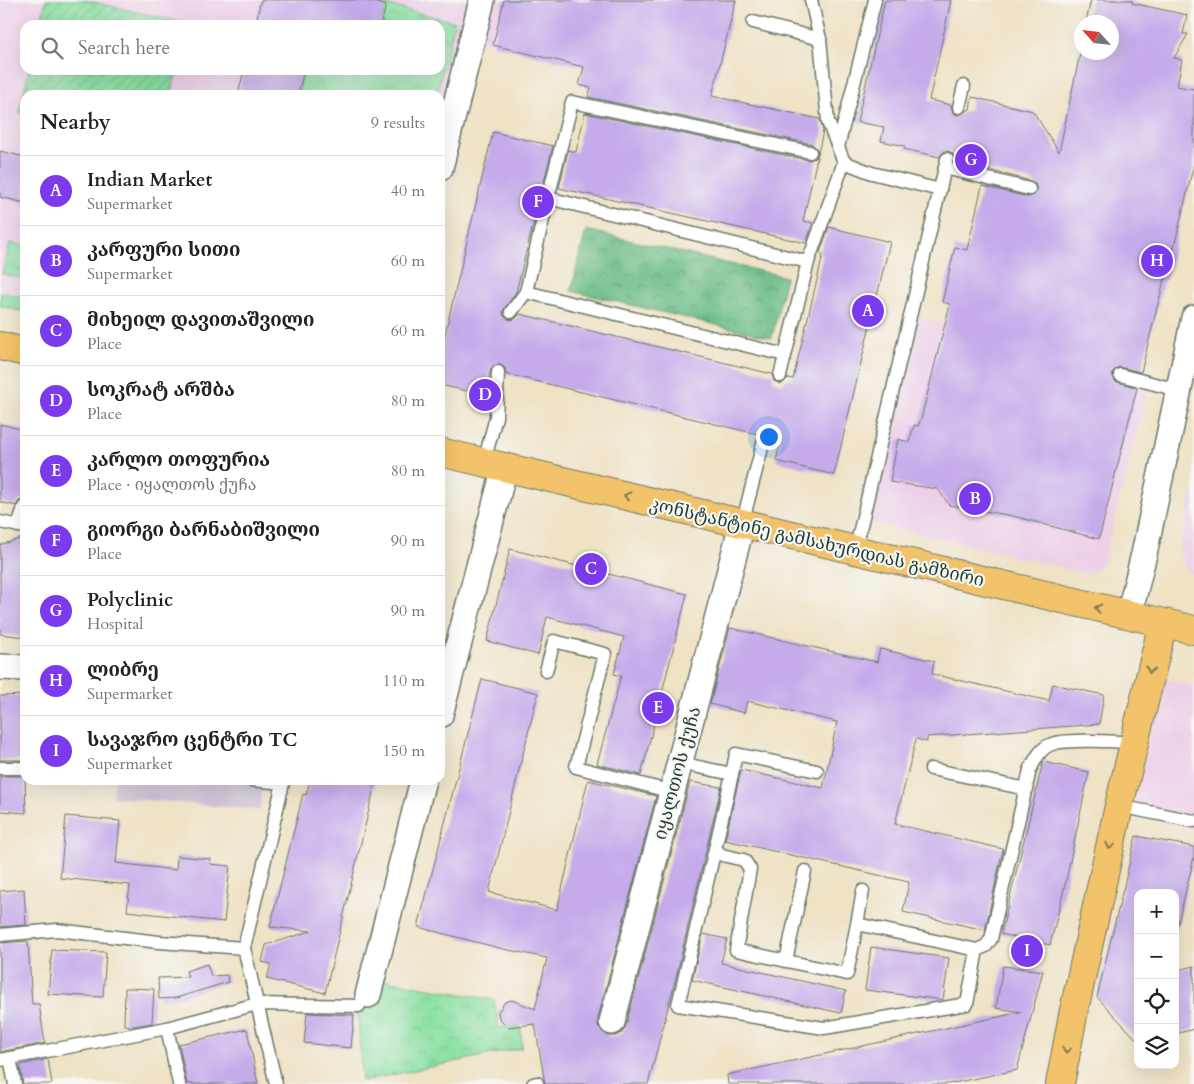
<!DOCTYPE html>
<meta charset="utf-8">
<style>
body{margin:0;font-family:Cardo,"Noto Serif Georgian",serif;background:#f2f2f2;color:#202124}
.controls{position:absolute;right:15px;bottom:15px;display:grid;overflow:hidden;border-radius:10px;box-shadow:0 5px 20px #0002}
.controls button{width:45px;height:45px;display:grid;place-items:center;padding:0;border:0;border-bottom:1px solid #e0e0e0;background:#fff;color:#202124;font:25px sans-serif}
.compass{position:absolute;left:1074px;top:15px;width:45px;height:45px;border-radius:50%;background:#fff;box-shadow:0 5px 20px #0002;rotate:297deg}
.you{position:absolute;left:768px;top:436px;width:18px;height:18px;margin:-12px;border:4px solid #fff;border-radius:50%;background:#1a73e8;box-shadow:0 0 0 8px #1a73e833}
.badge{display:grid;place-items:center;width:32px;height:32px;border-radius:50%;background:#7c3aed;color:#fff;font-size:16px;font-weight:700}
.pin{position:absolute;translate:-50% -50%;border:2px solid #fff;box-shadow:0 1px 5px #0006}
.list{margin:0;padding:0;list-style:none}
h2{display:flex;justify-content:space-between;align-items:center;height:65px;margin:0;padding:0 20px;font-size:21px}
h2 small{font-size:16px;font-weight:400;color:#757577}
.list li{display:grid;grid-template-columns:32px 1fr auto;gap:15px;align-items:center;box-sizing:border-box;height:70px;padding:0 20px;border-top:1px solid #e0e0e0}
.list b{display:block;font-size:19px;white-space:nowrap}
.list p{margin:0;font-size:16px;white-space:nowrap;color:#757577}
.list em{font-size:16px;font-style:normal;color:#757577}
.icon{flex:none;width:28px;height:28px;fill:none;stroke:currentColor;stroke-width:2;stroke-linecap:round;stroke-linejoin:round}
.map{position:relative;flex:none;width:1194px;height:1084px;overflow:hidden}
.search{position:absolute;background:#fff;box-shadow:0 5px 20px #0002;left:20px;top:20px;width:425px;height:55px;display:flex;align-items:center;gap:12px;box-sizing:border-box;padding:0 18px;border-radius:15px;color:#757577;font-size:19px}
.panel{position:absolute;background:#fff;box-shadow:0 5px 20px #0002;left:20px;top:90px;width:425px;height:695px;border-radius:15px}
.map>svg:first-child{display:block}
</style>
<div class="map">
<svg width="1194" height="1084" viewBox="0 0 1194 1084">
<defs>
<pattern id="grass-tufts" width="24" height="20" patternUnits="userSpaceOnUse" patternTransform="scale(1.25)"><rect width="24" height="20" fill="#8be0a3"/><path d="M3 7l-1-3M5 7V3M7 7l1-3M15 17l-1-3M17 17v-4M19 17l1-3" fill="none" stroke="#78c18d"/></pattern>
<pattern id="forest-crowns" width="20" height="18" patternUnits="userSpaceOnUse" patternTransform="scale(1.25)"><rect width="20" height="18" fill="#70be89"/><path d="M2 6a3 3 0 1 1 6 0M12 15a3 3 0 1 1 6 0" fill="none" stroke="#5b9c71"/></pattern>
<pattern id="park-crowns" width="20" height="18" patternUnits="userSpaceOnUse" patternTransform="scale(1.25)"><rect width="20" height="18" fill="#8be0a3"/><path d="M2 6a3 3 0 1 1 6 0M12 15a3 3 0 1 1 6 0" fill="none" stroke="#78c18d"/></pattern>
<pattern id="garden-furrows" width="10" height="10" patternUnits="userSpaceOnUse" patternTransform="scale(1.25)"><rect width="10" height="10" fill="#8be0a3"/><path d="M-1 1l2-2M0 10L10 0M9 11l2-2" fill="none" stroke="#78c18d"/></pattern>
</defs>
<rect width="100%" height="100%" fill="#f6f6f2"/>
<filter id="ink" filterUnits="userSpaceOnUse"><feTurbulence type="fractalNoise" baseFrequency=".02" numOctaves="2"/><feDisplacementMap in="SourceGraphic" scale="10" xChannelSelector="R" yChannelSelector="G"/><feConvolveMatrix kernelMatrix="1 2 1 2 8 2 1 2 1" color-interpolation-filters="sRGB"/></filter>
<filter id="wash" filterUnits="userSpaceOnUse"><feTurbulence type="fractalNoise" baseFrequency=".0096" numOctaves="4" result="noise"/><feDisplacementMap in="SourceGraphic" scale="20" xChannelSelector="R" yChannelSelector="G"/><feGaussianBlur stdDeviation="1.12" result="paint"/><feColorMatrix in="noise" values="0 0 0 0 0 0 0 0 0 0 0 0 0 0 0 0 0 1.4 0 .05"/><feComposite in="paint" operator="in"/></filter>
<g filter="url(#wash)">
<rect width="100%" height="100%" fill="#efe2c5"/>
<g fill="#edd0e8" fill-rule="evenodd">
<path d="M 0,0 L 639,0 L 622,76 L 462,36 L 440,128 L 440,95 L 25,95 L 25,296 L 0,290 ZM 25,25 L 440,25 L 440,70 L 25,70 Z"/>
<polygon points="916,317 1152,375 1103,563 1090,574 869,522"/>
<polygon points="1194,485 1194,575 1188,573 1179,550"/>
<polygon points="1165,679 1194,686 1194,829 1131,815"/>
</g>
<polygon fill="#ccbed4" points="115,780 223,780 262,784 260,810 113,797"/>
<g fill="url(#grass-tufts)" stroke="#558e6c">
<polygon points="10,243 25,246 25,279 2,274"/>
<polygon points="1,292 25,298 25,312 0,306"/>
</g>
<polygon fill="url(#forest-crowns)" stroke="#487e5e" points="586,230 786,277 772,338 571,291"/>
<g fill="url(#park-crowns)" stroke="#558e6c">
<polygon points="386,5 455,22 436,95 298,95 304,70 440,70 440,25 381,25"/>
<polygon points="385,980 494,1000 499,1027 521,1027 522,1048 362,1081 358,1013"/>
</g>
<g fill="url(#garden-furrows)" stroke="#558e6c">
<polygon points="46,0 84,0 188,24 40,25"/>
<polygon points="29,70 177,70 171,95 25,95 25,114 19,112"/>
</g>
<g id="blocks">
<g fill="#c5abea">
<polygon points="261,0 362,0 386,5 381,25 255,25"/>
<polygon points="504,0 736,0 712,96 820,119 823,131 803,221 813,223 806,243 559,188 568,150 576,152 585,113 808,160 816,158 818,150 812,144 588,97 591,88 579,85 584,67 493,45"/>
<polygon points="885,0 951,0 929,100 951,105 953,113 958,115 970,109 972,97 1033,111 1059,152 1082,44 1082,52 1112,52 1112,22 1086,22 1091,0 1132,0 1132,3 1187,15 1183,34 1188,34 1174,58 1182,60 1177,86 1194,89 1194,164 1166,280 1164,280 1141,372 1118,367 1112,373 1115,381 1137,388 1099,539 1013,516 949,505 938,489 890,482 898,439 909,442 914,425 918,426 921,419 950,304 942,302 955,247 967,250 982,186 1028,197 1034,195 1037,190 1035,184 1031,181 955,161 955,156 949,151 944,151 939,157 904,149 905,146 881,141 884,127 857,122"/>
<polygon points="244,70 304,70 298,95 238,95"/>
<polygon points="493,132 553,146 516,292 503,311 504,316 510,320 515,319 520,314 772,374 774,381 782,384 788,378 793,379 823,255 820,252 829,227 890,242 834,475 776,461 781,440 773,438 771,431 768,428 762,428 757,434 506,374 505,368 499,364 491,368 485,395 440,385 440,355"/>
<polygon points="0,151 25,157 25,203 0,197"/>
<polygon points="0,424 25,430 25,499 19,501 16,506 0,502"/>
<polygon points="25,537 25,637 0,634 0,545"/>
<polygon points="510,549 687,594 641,775 597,764 621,676 614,674 624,637 547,617 538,655 487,641"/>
<polygon points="730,628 877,662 880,649 934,661 932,674 1049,701 1053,684 1104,695 1099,724 927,737 927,742 916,739 895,824 1003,849 985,930 903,912 909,882 725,840 741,770 823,788 837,722 747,701 744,713 710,704"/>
<polygon points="482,679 538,693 489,892 557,910 588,780 656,796 598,1018 598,1026 608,1036 616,1036 623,1032 626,1026 690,782 721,787 676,977 648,1084 545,1084 535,1024 508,1027 499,1018 498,1012 505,1002 512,1000 535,1009 547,958 499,948 418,927"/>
<polygon points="25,695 25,760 0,760 0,696"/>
<polygon points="1043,762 1089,772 1065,885 1050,945 1001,934"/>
<polygon points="0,776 25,776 26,813 0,811"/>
<polygon points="310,780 376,780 325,993 267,979 271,964 262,962 266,945 311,931 270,927 303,794 306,795"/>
<polygon points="66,816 120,821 116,863 176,870 177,856 211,859 210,864 230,866 224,922 127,911 130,885 60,878"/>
<polygon points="1136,836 1194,847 1194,857 1175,936 1175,893 1138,893 1138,1041 1097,997"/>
<polygon points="24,889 26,925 0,927 0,891"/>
<polygon points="703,934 727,939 721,963 846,991 841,1013 692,980"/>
<polygon points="28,941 32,1004 39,1004 45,1043 0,1052 0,943"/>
<polygon points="871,947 949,958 943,1000 865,990"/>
<polygon points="52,950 106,952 103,997 48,994"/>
<polygon points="207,964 211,976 227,975 228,982 176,998 159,999 158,978 188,977 186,971"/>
<polygon points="1003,966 1043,971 1017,1070 948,1084 728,1084 727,1075 1021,1012 996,1008"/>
<polygon points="1194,966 1194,1029 1175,1034 1175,971"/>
<polygon points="125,988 154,989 152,1023 134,1026 124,1025"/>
<polygon points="307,1013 354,1015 351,1048 304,1043"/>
<polygon points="247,1029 258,1084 187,1084 179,1044"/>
<polygon points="48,1059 52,1084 23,1084 20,1065"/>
</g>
</g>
</g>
<g filter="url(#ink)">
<use href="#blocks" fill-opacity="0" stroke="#687767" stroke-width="1"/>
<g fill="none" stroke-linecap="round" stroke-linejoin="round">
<defs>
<g id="lane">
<polyline points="811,0 820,39 828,122 844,162 872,173 940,190"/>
<polyline points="753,22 820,39"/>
<polyline points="959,107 964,86"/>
<polyline points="838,147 875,0"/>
<polyline points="945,168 1029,189"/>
<polyline points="548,198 572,102 810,152"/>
<polyline points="526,292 548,198 808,262"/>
<polyline points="511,312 526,292 785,355"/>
<polyline points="1120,375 1178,390"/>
<polyline points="780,376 808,262 844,162"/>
<polyline points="484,462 496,417 498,372"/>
<polyline points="0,522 25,527"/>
<polyline points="742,524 765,436"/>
<polyline points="18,526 24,507"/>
<polyline points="855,551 947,159"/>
<polyline points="546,671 554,641 605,654 576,767 672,792"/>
<path d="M 680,763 L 732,774 L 715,849 L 722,855 L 744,860 L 750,869 L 736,950 L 847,974 L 857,924 L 977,950 L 986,946 L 991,939 L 1030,770 C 1035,760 1040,748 1052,744 C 1068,739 1115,741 1133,743"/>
<polyline points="0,768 25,768"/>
<polyline points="931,769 1027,789"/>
<polyline points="732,774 736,754 817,771"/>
<polyline points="250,780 283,783 244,948 276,1084"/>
<polyline points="1119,806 1194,821"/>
<polyline points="715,849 678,1005 824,1028 967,1004 977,950"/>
<polyline points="857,924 863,891"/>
<polyline points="0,935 57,930 159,942 244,948"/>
<polyline points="786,961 805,871"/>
<polyline points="167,1028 179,1084"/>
<polyline points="10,1058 15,1084"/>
<polyline points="0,1060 167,1028 257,1004 359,1006"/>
<polyline points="533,1084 537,1083"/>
</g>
<g id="street">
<polyline points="440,168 482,0"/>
<polyline points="1129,615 1144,554 1194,318"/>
<polyline points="0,667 25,668"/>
<polyline points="440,715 505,467"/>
<polyline points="368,995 423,780"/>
<polyline points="612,1022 742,524"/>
</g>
<g id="primary">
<polyline points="0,346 25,352"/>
<polyline points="440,452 1194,630"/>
<polyline points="1060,1084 1073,1015 1119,806 1163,623"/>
</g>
</defs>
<use href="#lane" stroke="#687767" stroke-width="15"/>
<use href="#street" stroke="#687767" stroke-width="28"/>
<use href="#primary" stroke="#687767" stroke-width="30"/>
<use href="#lane" stroke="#fff" stroke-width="12"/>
<use href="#street" stroke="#fff" stroke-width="25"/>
<use href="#primary" stroke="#f2c36a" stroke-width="28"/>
</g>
<defs><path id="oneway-chevron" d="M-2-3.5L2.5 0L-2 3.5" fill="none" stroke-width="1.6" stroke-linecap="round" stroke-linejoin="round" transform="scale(1.25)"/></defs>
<g stroke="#7e794c">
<use href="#oneway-chevron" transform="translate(627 496) rotate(-166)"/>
<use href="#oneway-chevron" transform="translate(1098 608) rotate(-167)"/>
<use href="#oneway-chevron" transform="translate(1150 670) rotate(104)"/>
<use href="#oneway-chevron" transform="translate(1110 846) rotate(102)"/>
<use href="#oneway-chevron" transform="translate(1066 1050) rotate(101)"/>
</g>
</g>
<g text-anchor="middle" stroke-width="4.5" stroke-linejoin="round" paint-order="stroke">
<g font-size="18" fill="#1f3d34" stroke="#f6f6f2">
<text transform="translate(817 542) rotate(13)" y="6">კონსტანტინე გამსახურდიას გამზირი</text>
<text transform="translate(677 773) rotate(-75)" y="6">იყალთოს ქუჩა</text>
</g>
</g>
</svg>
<div class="controls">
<button>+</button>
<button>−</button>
<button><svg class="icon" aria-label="locate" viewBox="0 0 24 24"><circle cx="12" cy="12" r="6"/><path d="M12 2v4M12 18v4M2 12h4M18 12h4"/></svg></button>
<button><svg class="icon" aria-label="layers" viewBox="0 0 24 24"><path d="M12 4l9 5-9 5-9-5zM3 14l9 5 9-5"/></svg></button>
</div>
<svg class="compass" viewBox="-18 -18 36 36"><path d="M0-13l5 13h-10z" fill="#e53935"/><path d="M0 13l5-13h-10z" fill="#757577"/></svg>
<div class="you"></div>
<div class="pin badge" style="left:868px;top:311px">A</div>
<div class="pin badge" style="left:975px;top:499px">B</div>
<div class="pin badge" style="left:591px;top:569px">C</div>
<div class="pin badge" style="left:485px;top:395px">D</div>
<div class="pin badge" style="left:658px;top:708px">E</div>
<div class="pin badge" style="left:538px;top:202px">F</div>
<div class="pin badge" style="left:971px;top:160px">G</div>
<div class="pin badge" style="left:1157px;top:261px">H</div>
<div class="pin badge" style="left:1027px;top:951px">I</div>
<div class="search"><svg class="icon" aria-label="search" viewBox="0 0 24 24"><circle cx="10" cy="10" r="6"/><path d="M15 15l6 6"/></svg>Search here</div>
<section class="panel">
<h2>Nearby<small>9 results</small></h2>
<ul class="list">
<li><span class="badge">A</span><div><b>Indian Market</b><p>Supermarket</p></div><em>40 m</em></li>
<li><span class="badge">B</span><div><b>კარფური სითი</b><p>Supermarket</p></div><em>60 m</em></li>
<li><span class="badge">C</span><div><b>მიხეილ დავითაშვილი</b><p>Place</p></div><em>60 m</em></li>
<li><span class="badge">D</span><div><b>სოკრატ არშბა</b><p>Place</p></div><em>80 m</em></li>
<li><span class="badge">E</span><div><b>კარლო თოფურია</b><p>Place · იყალთოს ქუჩა</p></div><em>80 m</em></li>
<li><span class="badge">F</span><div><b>გიორგი ბარნაბიშვილი</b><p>Place</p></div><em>90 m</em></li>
<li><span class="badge">G</span><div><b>Polyclinic</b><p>Hospital</p></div><em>90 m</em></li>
<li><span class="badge">H</span><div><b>ლიბრე</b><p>Supermarket</p></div><em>110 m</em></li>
<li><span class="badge">I</span><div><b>სავაჯრო ცენტრი TC</b><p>Supermarket</p></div><em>150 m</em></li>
</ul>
</section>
</div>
